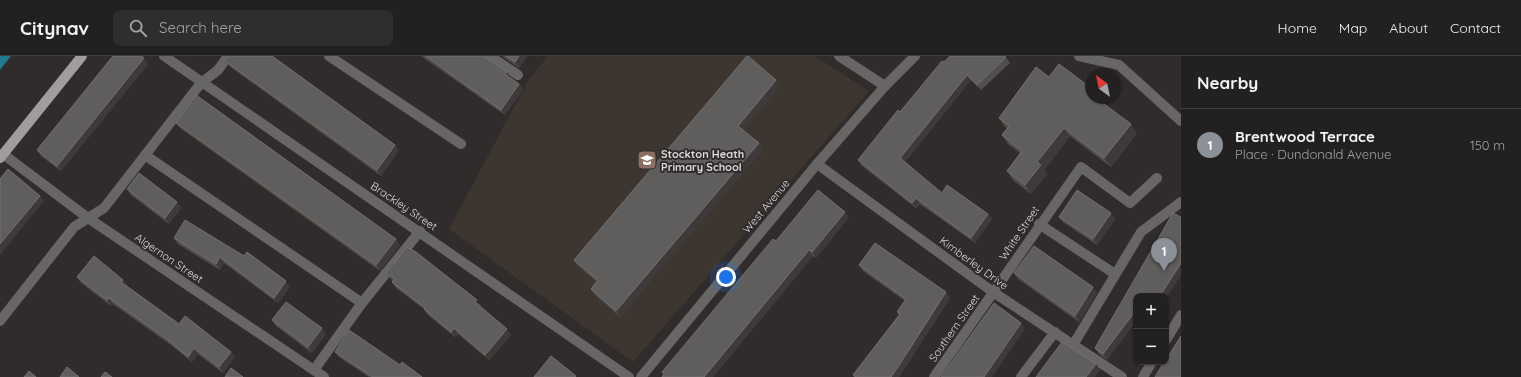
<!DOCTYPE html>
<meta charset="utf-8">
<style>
body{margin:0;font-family:Quicksand,sans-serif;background:#2f2e2d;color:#f1f3f6}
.controls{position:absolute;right:12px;bottom:12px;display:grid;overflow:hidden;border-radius:8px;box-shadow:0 1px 3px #0004}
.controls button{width:36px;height:36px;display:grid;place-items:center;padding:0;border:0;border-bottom:1px solid #403e3e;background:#232120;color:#f1f3f6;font:20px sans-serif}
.compass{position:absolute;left:1085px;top:12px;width:36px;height:36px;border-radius:50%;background:#232120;box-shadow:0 1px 3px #0004;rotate:327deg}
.you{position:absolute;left:726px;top:221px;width:14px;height:14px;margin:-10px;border:3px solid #fff;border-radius:50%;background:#1a73e8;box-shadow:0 0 0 6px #1a73e833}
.badge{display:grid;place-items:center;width:26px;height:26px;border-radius:50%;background:#8c9099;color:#fff;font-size:13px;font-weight:700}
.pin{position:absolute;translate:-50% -33px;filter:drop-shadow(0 1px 2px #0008)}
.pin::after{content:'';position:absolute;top:21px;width:14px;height:12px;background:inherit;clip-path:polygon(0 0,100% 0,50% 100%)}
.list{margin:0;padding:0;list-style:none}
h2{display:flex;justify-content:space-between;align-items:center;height:52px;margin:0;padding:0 16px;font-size:17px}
h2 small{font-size:13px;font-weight:400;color:#a3a3a5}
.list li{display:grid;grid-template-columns:26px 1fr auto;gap:12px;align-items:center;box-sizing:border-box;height:72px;padding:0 16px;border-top:1px solid #403e3e}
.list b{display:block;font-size:15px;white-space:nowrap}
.list p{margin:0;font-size:13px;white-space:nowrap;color:#a3a3a5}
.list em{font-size:13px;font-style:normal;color:#a3a3a5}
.icon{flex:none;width:22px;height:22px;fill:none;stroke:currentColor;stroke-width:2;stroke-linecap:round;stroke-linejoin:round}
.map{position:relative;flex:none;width:1181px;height:321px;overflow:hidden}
header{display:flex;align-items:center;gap:24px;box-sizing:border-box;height:56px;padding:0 20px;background:#232120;border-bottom:1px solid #403e3e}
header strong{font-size:19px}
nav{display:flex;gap:22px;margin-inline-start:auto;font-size:14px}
.search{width:280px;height:36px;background:#2f2e2d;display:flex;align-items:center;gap:10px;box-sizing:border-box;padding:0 14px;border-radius:8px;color:#a3a3a5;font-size:15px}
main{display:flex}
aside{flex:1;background:#232120}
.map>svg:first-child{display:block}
</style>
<header>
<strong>Citynav</strong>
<div class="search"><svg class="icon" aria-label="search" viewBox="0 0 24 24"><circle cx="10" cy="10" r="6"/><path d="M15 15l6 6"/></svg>Search here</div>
<nav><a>Home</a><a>Map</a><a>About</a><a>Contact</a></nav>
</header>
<main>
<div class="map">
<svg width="1181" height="321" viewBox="0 0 1181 321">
<rect width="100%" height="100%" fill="#2f2c2b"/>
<polygon fill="#3d3530" points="548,0 815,0 869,35 633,306 449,173 528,25"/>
<polygon fill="#23798d" points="0,0 11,0 0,14"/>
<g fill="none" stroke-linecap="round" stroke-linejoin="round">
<g stroke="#676665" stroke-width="10">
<polyline points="164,0 629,321"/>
<polyline points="329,0 461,88"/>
<polyline points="490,0 518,19"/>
<polyline points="839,0 885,30"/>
<polyline points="1079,0 1119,9 1181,65"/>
<polyline points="3,98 88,162 324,321"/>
<polyline points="145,99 362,247"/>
<polyline points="817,108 993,236 1122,321"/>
<polyline points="1039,168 1115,218"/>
<polyline points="0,265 74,171 104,152 201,27 218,14 228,0"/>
<polyline points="1166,284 1181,259"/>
<polyline points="1073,289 1141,176 1181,146"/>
<polyline points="314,314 362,247 420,175"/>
<polyline points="641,321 817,108 885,30 915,0"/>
<polyline points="934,321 1081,111 1130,147 1157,122"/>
<polyline points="1021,321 1055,276"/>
<polyline points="1143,321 1152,306"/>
</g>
<polyline stroke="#a09e9c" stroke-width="10" points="0,102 82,0"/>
</g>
<g fill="#514f4d">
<polygon points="421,0 484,0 519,28 523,34 505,59"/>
<polygon points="502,0 527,0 519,12"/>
<polygon points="1006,1 1010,7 981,34 971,24 905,106 942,137 988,158 992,163 975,187 920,148 916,152 862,110 858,104 944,6"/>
<polygon points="225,5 395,89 399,94 381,120 229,10"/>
<polygon points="148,8 61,115 41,100 37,94"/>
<polygon points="1049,21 1099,42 1098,44 1137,77 1111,111 1070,80 1044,114 1047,118 1031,138 1013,124 1007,115 1020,97 1008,88 1002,79 1007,72 1005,71 999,62"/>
<polygon points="780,30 743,74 759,87 763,93 620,261 595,239 591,233 597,226 578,210 574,204"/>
<polygon points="176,67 400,189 380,215 180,72"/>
<polygon points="127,133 181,152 169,168 131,139"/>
<polygon points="849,161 816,202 813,200 713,321 662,321 664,319 662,316 776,185"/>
<polygon points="1059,161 1115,163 1097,189 1063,166"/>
<polygon points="174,182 290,231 278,247 224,207 220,214 178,188"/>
<polygon points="859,209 950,242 899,321 854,321 853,319 899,259 897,256 905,245 863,215"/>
<polygon points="386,217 481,249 480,251 511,279 489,304 458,278 455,281 428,259 424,253 396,232 392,226 393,225 390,222"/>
<polygon points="1014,217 1097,237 1079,266 1018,223"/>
<polygon points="77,221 127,229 127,230 179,268 235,301 223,317 198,298 192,306 171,289 113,248 111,250 81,227"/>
<polygon points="1136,240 1136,265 1107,304 1099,298 1095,292"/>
<polygon points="272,264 326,278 312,297 276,270"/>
<polygon points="335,296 400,309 422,321 369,321 339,301"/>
</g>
<g fill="#3d3a39">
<polygon points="519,0 527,0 519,12 515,6"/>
<polygon points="144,2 148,8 61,115 57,110"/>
<polygon points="507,16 511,22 505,18"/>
<polygon points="967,19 971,24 904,107 900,102"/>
<polygon points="776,24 780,30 742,76 738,70"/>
<polygon points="519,28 523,34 505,59 501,54"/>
<polygon points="1131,68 1137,77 1111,111 1104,102"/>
<polygon points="1064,72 1070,80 1044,114 1047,118 1031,138 1025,129 1037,106"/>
<polygon points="759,87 763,93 620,261 616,255"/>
<polygon points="395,89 399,94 381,120 377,114"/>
<polygon points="40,140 44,145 0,199 0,188"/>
<polygon points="916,142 920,148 916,152 912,147"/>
<polygon points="177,146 181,152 169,168 165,162"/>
<polygon points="845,156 849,161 816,202 812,196"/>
<polygon points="1111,157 1115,163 1097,189 1093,183"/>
<polygon points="988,158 992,163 975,187 971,182"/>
<polygon points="396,183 400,189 380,215 376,209"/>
<polygon points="809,194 813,200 713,321 704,321"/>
<polygon points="220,201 224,207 220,214 216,208"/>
<polygon points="1181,207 1181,219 1166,243 1166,240 1160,240"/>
<polygon points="123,224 127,229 125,232 121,226"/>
<polygon points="286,225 290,231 278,247 274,242"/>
<polygon points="1093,231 1097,237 1079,266 1075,260"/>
<polygon points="946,236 950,242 902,316 899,321 891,321"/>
<polygon points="109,242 113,248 111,250 107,244"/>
<polygon points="477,244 481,249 479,252 475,246"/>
<polygon points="1136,254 1136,265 1107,304 1103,298"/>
<polygon points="1021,267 1025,273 992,321 984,321"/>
<polygon points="322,272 326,278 312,297 308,291"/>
<polygon points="454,272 458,278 455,281 451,276"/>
<polygon points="507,273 511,279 489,304 485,299"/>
<polygon points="194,292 198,298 192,306 188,301"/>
<polygon points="231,296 235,301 223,317 219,311"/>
<polygon points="1096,308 1100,314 1095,321 1086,321"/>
</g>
<g fill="#605e5c" stroke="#737170">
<polygon points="113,0 141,0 144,2 57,110 37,94"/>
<polygon points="228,0 272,0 395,89 377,114 225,5"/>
<polygon points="426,0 483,0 507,16 505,18 519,28 501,54"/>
<polygon points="506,0 519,0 515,6"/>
<polygon points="747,0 748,0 776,24 738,70 759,87 616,255 591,233 598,224 574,204"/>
<polygon points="950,0 1004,0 1006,1 977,29 967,19 900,102 942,137 947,129 988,158 971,182 916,142 912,147 858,104 898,54 900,56 942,5 944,6"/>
<polygon points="1059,8 1091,32 1091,36 1090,37 1091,38 1091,42 1096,42 1131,68 1104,102 1064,72 1037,106 1041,109 1025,129 1007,115 1022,95 1002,79 1009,70 999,62 1036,11 1049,21"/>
<polygon points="196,39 396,183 376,209 176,67"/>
<polygon points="8,113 40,140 0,188 0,123"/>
<polygon points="139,117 177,146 165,162 127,133"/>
<polygon points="818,134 845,156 812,196 809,194 704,321 662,321 664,318 662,316 773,183 776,185"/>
<polygon points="1077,134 1111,157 1093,183 1059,161"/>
<polygon points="1173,157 1181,161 1181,207 1160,240 1136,240 1136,254 1103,298 1095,292"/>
<polygon points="185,164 244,200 247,196 286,225 274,242 220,201 216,208 174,182"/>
<polygon points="875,187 946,236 898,311 891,321 856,321 853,319 900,258 897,256 906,243 859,209"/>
<polygon points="1034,190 1093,231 1075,260 1014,217"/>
<polygon points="407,191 416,196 477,244 475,246 507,273 485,299 454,272 451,276 424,253 425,252 392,226 395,223 386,217"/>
<polygon points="94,200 123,224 121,226 179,268 185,260 231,296 219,311 194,292 188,301 167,283 109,242 107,244 77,221"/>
<polygon points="286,246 322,272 308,291 272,264"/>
<polygon points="994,247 1021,267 984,321 941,321"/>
<polygon points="349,274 400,309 402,306 422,321 373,321 335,296"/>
<polygon points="1181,280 1181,321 1155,321 1164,306 1166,306 1166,304"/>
<polygon points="1062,286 1096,308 1086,321 1036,321"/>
<polygon points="551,300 576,320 575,321 534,321"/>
<polygon points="67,311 79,321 60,321"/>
<polygon points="231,312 243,321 225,321"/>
<polygon points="29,315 36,321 24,321"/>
<polygon points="105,316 112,321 101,321"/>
</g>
<defs>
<symbol id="school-square" viewBox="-11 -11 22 22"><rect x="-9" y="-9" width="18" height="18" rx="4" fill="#8d6e63" stroke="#2f2c2b"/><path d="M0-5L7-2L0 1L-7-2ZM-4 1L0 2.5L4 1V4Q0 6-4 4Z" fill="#fff"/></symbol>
</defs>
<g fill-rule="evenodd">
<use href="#school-square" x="636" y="93" width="22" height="22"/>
</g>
<g text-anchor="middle" stroke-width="4" stroke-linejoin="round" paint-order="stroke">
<g font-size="11" font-weight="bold" fill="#dddbda" stroke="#2f2c2b" text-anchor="start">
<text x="661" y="102">Stockton Heath<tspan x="661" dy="13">Primary School</tspan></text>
</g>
<g font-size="11" fill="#dddbda" stroke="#2f2c2b">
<text transform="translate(404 150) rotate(34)" y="4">Brackley Street</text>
<text transform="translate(766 150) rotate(-50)" y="4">West Avenue</text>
<text transform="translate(1019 177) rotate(-56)" y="4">White Street</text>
<text transform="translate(169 202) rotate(34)" y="4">Algernon Street</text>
<text transform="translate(974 207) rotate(36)" y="4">Kimberley Drive</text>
<text transform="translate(954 272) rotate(-55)" y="4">Southern Street</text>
</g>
</g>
</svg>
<div class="controls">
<button>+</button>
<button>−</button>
</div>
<svg class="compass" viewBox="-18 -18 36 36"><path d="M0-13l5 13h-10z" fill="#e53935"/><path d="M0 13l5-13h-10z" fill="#a3a3a5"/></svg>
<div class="you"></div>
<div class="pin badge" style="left:1164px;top:215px">1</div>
</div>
<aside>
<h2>Nearby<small></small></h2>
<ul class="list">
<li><span class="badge">1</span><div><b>Brentwood Terrace</b><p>Place · Dundonald Avenue</p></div><em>150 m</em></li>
</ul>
</aside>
</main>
